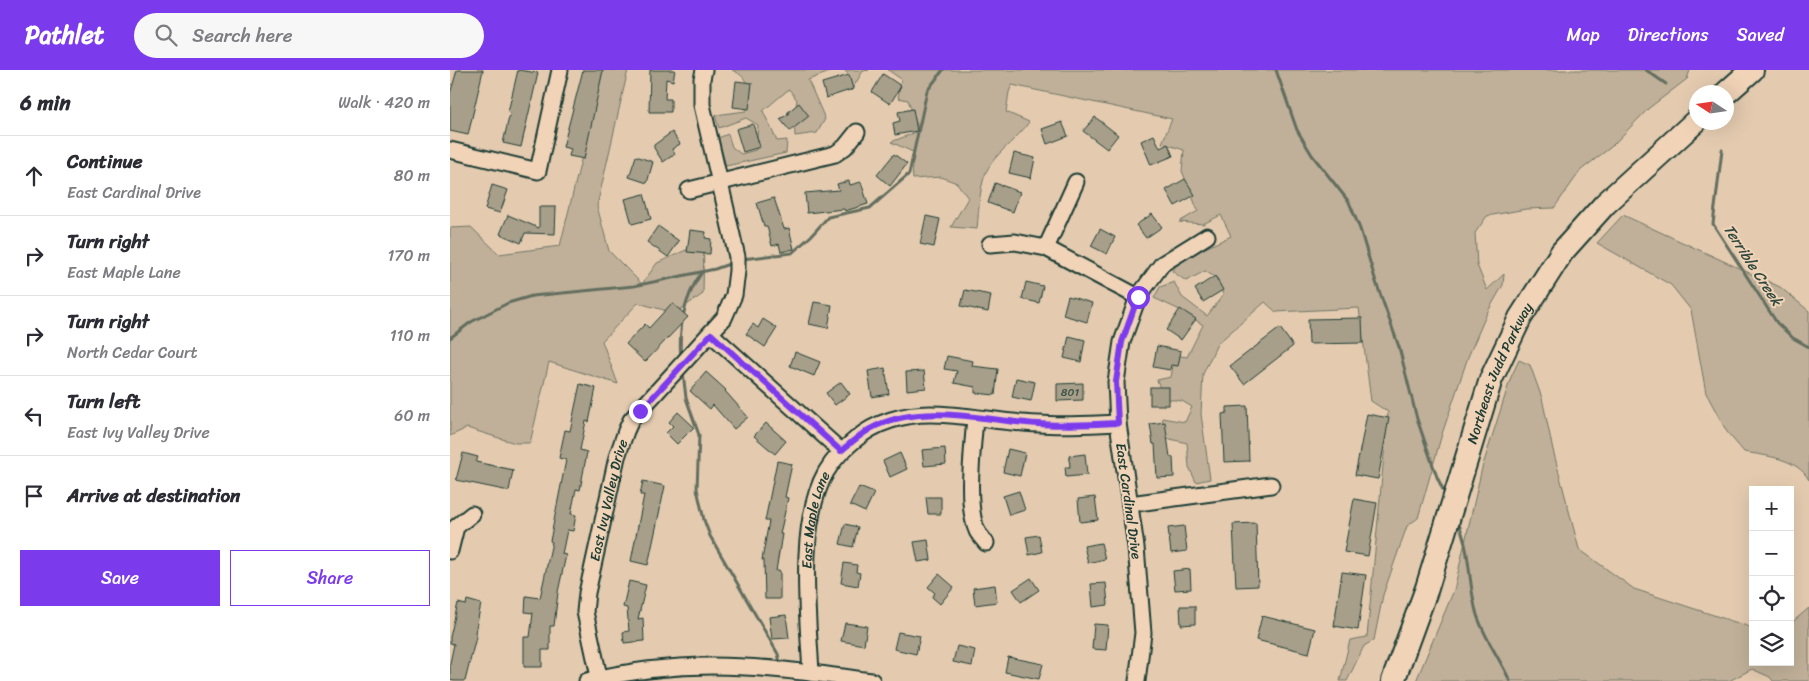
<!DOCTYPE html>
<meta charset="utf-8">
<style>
body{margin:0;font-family:Sriracha,sans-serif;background:#f7f7f7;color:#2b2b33}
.controls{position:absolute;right:15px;bottom:15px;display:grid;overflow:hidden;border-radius:0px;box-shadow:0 5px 20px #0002}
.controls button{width:45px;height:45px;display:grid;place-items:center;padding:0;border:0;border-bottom:1px solid #e1e1e2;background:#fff;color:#2b2b33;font:25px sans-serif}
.compass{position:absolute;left:1239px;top:15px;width:45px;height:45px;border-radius:50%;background:#fff;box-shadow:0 5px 20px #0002;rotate:282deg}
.stop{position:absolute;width:15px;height:15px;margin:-11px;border:4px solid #7c3aed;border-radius:50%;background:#fff}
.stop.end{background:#7c3aed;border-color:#fff;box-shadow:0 1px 5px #0008}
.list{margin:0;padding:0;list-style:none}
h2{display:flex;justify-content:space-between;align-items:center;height:65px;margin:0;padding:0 20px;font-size:21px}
h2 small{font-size:16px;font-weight:400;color:#7c7c81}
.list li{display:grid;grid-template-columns:32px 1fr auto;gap:15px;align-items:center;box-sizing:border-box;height:80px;padding:0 20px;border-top:1px solid #e1e1e2}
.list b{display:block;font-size:19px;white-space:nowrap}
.list p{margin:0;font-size:16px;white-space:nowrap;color:#7c7c81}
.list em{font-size:16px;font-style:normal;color:#7c7c81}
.actions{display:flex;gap:10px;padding:15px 20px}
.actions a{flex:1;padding:11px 0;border:1px solid #7c3aed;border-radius:0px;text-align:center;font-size:18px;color:#7c3aed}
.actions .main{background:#7c3aed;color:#fff}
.icon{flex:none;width:28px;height:28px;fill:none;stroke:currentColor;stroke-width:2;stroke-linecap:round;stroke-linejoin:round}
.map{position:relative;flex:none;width:1359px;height:611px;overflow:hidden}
header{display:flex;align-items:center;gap:30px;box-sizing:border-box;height:70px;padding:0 25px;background:#7c3aed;color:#fff}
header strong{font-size:24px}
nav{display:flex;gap:28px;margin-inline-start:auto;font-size:18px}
.search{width:350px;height:45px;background:#f7f7f7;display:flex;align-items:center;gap:12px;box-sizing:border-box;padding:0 18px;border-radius:28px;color:#7c7c81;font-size:19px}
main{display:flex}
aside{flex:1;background:#fff}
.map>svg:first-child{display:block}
</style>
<header>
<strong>Pathlet</strong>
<div class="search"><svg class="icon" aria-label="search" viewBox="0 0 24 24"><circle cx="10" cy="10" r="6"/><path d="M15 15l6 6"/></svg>Search here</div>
<nav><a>Map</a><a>Directions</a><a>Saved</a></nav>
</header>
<main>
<aside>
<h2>6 min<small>Walk · 420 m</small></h2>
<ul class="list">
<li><svg class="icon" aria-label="ahead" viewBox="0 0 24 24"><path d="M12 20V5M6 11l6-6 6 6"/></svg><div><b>Continue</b><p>East Cardinal Drive</p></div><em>80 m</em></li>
<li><svg class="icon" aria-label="right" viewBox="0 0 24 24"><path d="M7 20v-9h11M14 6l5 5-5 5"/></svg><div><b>Turn right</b><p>East Maple Lane</p></div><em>170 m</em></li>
<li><svg class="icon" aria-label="right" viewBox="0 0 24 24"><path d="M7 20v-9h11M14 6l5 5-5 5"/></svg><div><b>Turn right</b><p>North Cedar Court</p></div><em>110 m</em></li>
<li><svg class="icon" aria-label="left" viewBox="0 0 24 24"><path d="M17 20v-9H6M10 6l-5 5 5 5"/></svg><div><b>Turn left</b><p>East Ivy Valley Drive</p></div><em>60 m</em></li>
<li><svg class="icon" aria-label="arrive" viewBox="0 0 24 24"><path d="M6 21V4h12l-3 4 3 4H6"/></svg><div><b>Arrive at destination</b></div></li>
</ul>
<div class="actions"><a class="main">Save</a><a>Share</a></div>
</aside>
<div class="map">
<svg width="1359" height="611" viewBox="0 0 1359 611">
<rect width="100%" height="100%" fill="#e4cbb0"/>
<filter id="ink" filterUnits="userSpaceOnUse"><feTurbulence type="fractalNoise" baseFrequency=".02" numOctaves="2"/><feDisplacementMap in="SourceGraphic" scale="10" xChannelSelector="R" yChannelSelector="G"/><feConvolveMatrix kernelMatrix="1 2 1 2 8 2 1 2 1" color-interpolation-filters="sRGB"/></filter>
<g filter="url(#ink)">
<g fill="#c0b099" stroke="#707666">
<polygon points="153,0 178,0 147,136 159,181 192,214 207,193 254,172 253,224 225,243 188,233 152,271 168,314 99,292 80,373 65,373 17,358 0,366 0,158 21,157 49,184 110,176"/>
<path d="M 282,0 L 385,0 L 358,10 L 375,49 L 367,63 L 345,66 L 344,48 L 347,30 L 339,19 L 313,41 L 327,71 L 337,70 L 336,83 L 276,96 L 268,68 L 278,64 L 282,77 L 291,84 L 306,80 L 308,55 L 296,48 L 269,58 L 265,45 L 296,41 C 298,23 302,8 282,0 Z"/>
<polygon points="394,0 419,0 413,1 401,21 399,5"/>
<path d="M 438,0 L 1240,0 L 1237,9 L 1199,38 L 1161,77 L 1131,100 L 1104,138 L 1076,139 L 1037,146 L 1025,163 L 1027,195 L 1037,220 L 1054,204 L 1053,215 L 1037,243 L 1018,287 L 992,364 L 968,448 L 957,456 L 933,525 L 924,570 L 914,576 L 897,611 L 890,611 L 900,570 L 917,567 L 938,342 L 921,331 L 909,238 L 826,242 L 815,232 L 767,274 L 753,304 L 751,344 L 760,409 L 746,412 L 739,397 L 737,373 L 716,368 L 712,348 L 735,352 L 742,337 L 732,331 L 717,329 L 711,321 L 707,310 L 721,307 L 725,285 L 737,287 L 753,255 L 732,241 L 704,228 L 710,217 L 724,212 L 732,227 L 757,246 L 773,225 L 768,209 L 755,201 L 736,211 L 722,201 L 732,189 L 781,166 L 771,145 L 753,154 L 729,152 L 748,141 L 732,101 L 734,80 L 712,73 L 722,49 L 562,15 L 559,22 L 556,42 L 579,52 C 568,68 551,79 540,95 C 529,110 529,141 527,159 L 501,157 L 518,128 L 507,113 L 491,107 L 463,109 L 462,96 L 465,83 L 441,72 L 469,61 L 458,30 L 448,28 L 451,9 Z"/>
<path d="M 1173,145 L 1330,217 L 1359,241 L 1359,410 C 1347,388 1317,386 1294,382 L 1277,362 L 1256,323 L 1241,240 L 1221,215 L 1147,173 Z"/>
<polygon points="1069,290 1080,295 1092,328 1103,380 1129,479 1184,519 1303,558 1303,592 1340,592 1340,554 1359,538 1359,611 1323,611 1320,607 1302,599 1279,611 966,611 1004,520 1032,398 1061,307"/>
</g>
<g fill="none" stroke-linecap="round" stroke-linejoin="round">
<g stroke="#636e5f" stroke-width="3">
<polyline points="826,0 847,60 862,85 899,132 910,159 926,212 949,277 967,349 987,407 996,426"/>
<polyline points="1196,0 1216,14"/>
<polyline points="1272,80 1263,154 1327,253 1343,268 1359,277"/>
<polyline points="292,189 342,183 361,166 378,147 420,138 459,104 477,21 493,0"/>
<polyline points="0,268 21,252 58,233 82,226 184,216 265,199 282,193"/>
<path d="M 231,289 C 228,259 234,227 252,202"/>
<polyline points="233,302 236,328 249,365 247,419 254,450 260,466 328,584 331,596"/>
<path d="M 1008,452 C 1021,481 1018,515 1027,545 C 1035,569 1050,589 1060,611"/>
</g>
</g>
<g fill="#a79f8a" stroke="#1f3d34">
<polygon points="7,0 33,0 18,65 0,61 0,24"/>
<polygon points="68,0 88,3 71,77 53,73 60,43 58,42"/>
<polygon points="133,0 153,0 134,89 119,86 121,79 113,77"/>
<polygon points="200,0 225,0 223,11 216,9 215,29 221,29 221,42 199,42"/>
<polygon points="433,4 451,16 440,34 422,22"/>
<polygon points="399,5 403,19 376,28 372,13"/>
<polygon points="286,11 302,13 299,39 283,37"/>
<polygon points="349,33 359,46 340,61 330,49 340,43 337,43"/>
<polygon points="463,39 467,61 445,65 443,53 450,51 448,42"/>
<polygon points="645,47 668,65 657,79 633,61"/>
<polygon points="612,52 618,66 597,74 592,59"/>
<polygon points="303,54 310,77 293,82 286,59"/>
<polygon points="222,62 230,74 222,79 225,84 213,92 204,78 204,75"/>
<polygon points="704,65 710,78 718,74 723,86 701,95 691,71"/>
<polygon points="564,83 585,88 581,108 559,103"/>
<polygon points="444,84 457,94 440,116 427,105"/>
<polygon points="186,86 203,92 197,113 179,107"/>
<polygon points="735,109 745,125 725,136 716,120"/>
<polygon points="399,111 400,115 411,112 418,134 395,141 394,139 357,143 355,123 389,120 387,114"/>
<polygon points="545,113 570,122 563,142 538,133"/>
<polygon points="42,115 58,120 50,143 35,139"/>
<polygon points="194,124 201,149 182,154 175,129"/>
<polygon points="324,128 334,159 339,158 344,179 331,182 329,174 322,176 317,156 314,156 307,133"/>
<polygon points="89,137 106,137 105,164 75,163 71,173 50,164 58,145 89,158"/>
<polygon points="702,144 712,157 696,168 686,155"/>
<polygon points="476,146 490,149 484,177 470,174"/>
<polygon points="208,156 229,171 218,187 197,172"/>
<polygon points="650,159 665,167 657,184 641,176"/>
<polygon points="240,160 256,162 255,168 261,169 260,184 237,182"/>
<polygon points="765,206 773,220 753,232 745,219"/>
<polygon points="576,212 593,216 589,233 572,229"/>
<polygon points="515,220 541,225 538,242 511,236"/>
<polygon points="618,226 642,233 637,252 613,245"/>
<polygon points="364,232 382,235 378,258 359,254"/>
<polygon points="222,233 238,247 195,292 176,274 195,254 199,258"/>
<polygon points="730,239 746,249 731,270 716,260"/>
<polygon points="912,248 913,273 859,274 858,249"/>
<polygon points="313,249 327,258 315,277 296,264 303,254 308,258"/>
<polygon points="830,258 843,276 794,314 780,296"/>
<polygon points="619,266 635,270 631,292 614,288"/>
<polygon points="707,276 731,281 728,296 721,295 720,300 703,297"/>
<polygon points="345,282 370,292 364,306 340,296"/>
<polygon points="497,286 523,291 522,296 548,299 545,325 525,323 525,317 504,313 507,301 494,299"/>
<polygon points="435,298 439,324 422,327 418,301"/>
<polygon points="474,301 476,318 457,320 456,302"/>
<polygon points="256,302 276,320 275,321 298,347 284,359 263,335 260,339 240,321"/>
<polygon points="566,308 585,312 581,331 562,327"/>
<polygon points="391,312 400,324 385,335 376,323"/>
<polygon points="633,313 633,330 607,331 607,314"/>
<polygon points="130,314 146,318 139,352 136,351 130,380 137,382 130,420 126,419 121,444 126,445 123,461 117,460 112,484 116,485 108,522 104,556 100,556 100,580 92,580 92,597 74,597 74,567 80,567 83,543 75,542 76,526 90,528 102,472 100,471 116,390 109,388 115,360 120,361"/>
<rect x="700" y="317" width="19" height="18"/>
<polygon points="797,336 799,391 774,392 772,344 777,343 777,337"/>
<polygon points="228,342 244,357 227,374 216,363 223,356 219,352"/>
<polygon points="917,344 939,348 928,409 905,405"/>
<polygon points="715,352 720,387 723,387 724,407 707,408 705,374 703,374 700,354"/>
<polygon points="316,353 336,371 325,384 304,366"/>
<polygon points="495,378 496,394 474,396 472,380"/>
<polygon points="558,379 575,383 570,406 553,402"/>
<polygon points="13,383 28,387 26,392 63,400 59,421 6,410"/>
<polygon points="450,383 457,399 440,407 433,391"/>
<polygon points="635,384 637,405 616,407 615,397 620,397 619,386"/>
<polygon points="327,391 342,394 335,427 338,428 330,464 332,464 326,501 330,501 330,529 315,529 314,490 312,490 319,451 315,451"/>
<polygon points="193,411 215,416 198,495 181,491 194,425 190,425"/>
<polygon points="409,417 424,423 415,442 400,435"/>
<polygon points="569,421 575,440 559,445 553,426"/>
<polygon points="476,427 491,427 491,444 478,444"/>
<polygon points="645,427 648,450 630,452 628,429"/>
<polygon points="904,429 927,433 918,486 894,482"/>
<polygon points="806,453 808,516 786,517 783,454"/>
<polygon points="395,454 408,457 403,477 390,474"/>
<polygon points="734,456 737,481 721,483 718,458"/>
<polygon points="589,465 592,482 579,485 576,467"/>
<polygon points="478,470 481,490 468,492 464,472"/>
<polygon points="651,473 655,489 638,493 634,476"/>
<polygon points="394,493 407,495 406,502 410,503 408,516 391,513"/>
<polygon points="740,499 741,519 725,520 723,501"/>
<polygon points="892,502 916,505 908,560 884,556"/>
<polygon points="489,504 504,517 490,534 482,527 485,523 478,517"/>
<polygon points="581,508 589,520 571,532 563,520"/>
<polygon points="179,511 196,515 188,549 193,548 194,571 174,573 173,562 179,561 177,538 173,537"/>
<polygon points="656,513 658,535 643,537 641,514"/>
<polygon points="545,515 547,532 525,535 523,518"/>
<polygon points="17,530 31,534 25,563 27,563 15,611 4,611 0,610 0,593 4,574 0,573 0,567 8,533 16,535"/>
<polygon points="730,536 745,536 745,554 731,555"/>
<polygon points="336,545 339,568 322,569 319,547"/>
<polygon points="812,546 865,559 859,583 806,570"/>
<polygon points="395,553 417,556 414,575 391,571"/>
<polygon points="644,554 658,555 656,580 642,579"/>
<polygon points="448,562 470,566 466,584 444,579"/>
<polygon points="507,576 525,580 522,596 503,592"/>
<polygon points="558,587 593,594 589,609 555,602"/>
</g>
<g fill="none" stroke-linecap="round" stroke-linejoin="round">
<defs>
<g id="minor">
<polyline points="0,80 88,101 110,0"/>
<polyline points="239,120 385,84 395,77 407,62"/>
<polyline points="540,174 565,172 596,178 688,227"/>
<polyline points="596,178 626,112"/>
<polyline points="261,264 391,381"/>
<path d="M 525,348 C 523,377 515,434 527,461 C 529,465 533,469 536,473"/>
<polyline points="680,434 821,415"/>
<polyline points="0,481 6,457 22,444"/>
<path id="s1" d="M 361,603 C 358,546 347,453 376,402 C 384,388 394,379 406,369 C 426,352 454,344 480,344 C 516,344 552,353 589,354 C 615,356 642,354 668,353"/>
<path d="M 137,611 C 178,601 220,596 262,596 C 315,596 369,604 422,611"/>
<path id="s2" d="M 150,611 L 135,542 L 137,523 L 167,387 L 176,361 L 181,350 L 274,248 L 284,225 L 287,201 L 287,187 L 252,35 L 252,9 L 254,0"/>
<polyline points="687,611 693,563 686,477 668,353 666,312 672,272 688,227 712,194 757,166"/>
</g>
<g id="highway">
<polyline points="1276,23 1302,0"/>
<path id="s3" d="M 943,611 L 977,518 L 1041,309 L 1070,248 L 1112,182 L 1155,134 L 1246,51"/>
</g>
</defs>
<use href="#minor" stroke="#1f3d34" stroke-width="19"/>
<use href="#highway" stroke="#1f3d34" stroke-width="26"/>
<use href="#minor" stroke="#f1d4b8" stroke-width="15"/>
<use href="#highway" stroke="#f1d4b8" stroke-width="22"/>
</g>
</g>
<g fill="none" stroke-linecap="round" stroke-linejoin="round" filter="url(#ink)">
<path stroke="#7c3aed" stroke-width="6" d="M 190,341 L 261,264 L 391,381 C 403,371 414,361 428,355 C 476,333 537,351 588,354 C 614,356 641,354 668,353 L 666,312 L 672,272 L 688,227"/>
</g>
<g text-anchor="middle" stroke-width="4" stroke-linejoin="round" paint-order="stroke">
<g font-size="11" fill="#41564a">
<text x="620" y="326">801</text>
</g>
<g font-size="14" fill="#1f3d34" stroke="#f1d4b8">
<text dy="5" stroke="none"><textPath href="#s3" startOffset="326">Northeast Judd Parkway</textPath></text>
<text dy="5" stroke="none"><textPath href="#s2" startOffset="185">East Ivy Valley Drive</textPath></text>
<text transform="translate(679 431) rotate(82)" y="5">East Cardinal Drive</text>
<text dy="5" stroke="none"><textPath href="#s1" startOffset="154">East Maple Lane</textPath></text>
</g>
<g font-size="15" font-style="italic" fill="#30493f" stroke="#f1d4b8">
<text transform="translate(1303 195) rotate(57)" y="5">Terrible Creek</text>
</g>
</g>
</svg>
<div class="controls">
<button>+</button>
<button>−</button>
<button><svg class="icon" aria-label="locate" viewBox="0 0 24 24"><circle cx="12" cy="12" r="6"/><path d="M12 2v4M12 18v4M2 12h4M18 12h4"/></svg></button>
<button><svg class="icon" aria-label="layers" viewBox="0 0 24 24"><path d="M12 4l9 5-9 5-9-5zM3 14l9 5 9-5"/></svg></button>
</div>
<svg class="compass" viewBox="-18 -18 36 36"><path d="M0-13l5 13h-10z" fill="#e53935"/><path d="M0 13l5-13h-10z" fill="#7c7c81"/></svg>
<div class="stop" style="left:688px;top:227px"></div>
<div class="stop end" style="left:190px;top:341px"></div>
</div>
</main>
